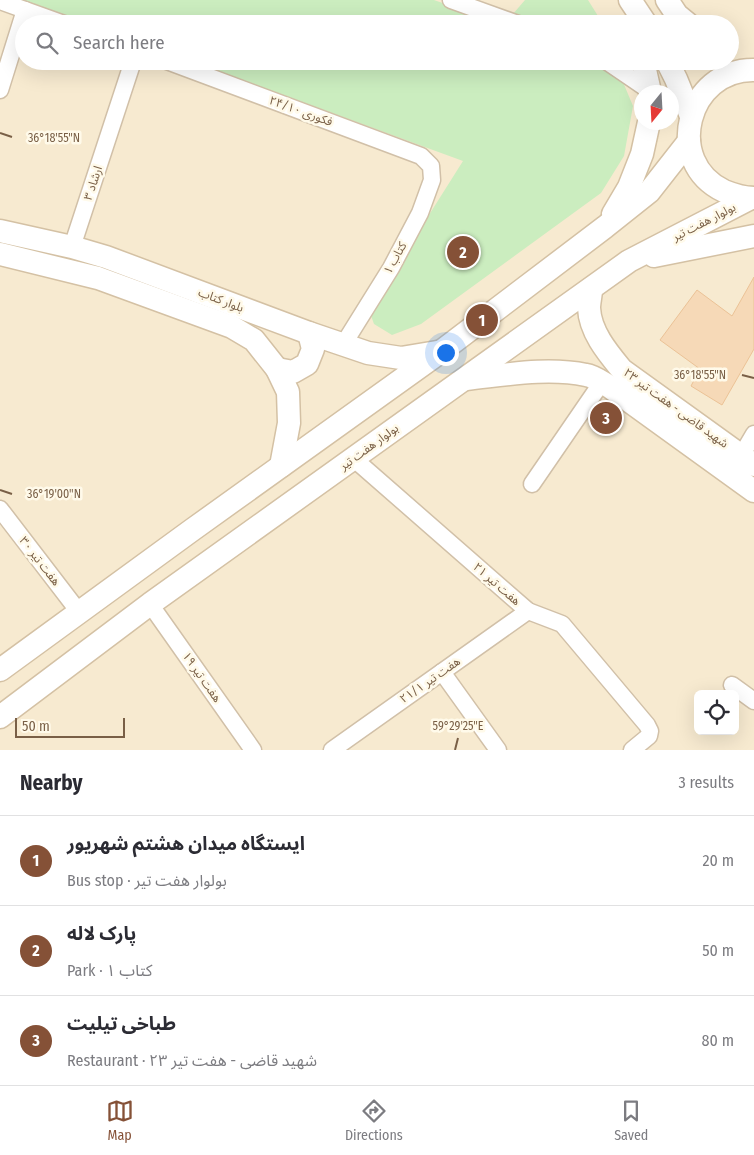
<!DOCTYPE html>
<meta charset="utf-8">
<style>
body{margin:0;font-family:"Fira Sans Condensed","Noto Sans Arabic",sans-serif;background:#f2f2f3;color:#2b2b33}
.controls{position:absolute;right:15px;bottom:15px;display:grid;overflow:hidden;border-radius:8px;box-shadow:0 5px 20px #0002}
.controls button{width:45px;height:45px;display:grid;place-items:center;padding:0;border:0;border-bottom:1px solid #e1e1e2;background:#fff;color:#2b2b33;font:25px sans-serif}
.compass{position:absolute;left:634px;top:85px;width:45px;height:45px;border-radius:50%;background:#fff;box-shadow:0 5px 20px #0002;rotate:198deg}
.scale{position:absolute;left:15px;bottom:12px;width:110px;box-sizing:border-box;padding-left:5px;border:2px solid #795f46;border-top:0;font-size:14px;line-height:18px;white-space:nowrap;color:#795f46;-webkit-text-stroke:4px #fffaea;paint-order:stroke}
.you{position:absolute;left:445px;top:352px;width:18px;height:18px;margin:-12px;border:4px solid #fff;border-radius:50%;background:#1a73e8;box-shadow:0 0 0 8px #1a73e833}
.badge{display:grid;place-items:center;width:32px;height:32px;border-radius:50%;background:#855137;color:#fff;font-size:16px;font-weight:700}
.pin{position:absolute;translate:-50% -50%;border:2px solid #fff;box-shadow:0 1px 5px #0006}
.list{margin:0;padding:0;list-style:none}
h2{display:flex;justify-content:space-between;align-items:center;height:65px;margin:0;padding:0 20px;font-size:21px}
h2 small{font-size:16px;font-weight:400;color:#7c7c81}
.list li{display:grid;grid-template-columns:32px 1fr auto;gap:15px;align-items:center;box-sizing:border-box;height:90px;padding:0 20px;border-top:1px solid #e1e1e2}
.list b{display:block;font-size:19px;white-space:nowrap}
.list p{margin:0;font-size:16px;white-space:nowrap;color:#7c7c81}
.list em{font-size:16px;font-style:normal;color:#7c7c81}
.icon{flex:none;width:28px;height:28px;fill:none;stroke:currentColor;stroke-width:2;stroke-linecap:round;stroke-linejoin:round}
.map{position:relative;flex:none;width:754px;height:750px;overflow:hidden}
.search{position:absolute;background:#fff;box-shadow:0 5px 20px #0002;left:15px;right:15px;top:15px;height:55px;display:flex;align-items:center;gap:12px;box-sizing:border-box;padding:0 18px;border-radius:28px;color:#7c7c81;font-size:19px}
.sheet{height:335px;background:#fff}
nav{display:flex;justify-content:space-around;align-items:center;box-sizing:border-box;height:70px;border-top:1px solid #e1e1e2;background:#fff;font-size:14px;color:#7c7c81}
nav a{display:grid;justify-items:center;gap:2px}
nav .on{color:#855137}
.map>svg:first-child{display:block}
</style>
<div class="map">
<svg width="754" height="750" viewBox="0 0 754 750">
<rect width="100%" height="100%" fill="#fef7e2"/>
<path fill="#f7ead0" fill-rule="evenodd" d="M 0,0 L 754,0 L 754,750 L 0,750 ZM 24,24 L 730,24 L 730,61 L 24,61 ZM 642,92 L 672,92 L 672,122 L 642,122 ZM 698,694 L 735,694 L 735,731 L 698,731 Z"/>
<g fill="#cbedbf">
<polygon points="23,0 434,0 502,24 88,24"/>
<polygon points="525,0 588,0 603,24 538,24 513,14"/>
<polygon points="190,61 598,61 620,75 633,106 624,156 601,193 421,324 392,335 374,324 369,310 463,161"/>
</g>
<polygon fill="#f6d9b7" stroke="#ebc296" points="754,277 754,349 722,405 691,386 700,369 660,340 697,290 732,316"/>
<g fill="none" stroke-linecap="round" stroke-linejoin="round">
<defs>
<g id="street">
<polyline points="451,0 518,24"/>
<polyline points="0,1 64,24"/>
<polyline points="167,61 421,156 431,166 432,180 420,213 391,268 343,345"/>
<polyline points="606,61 650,91"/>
<polyline points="0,90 25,10"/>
<polyline points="72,247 133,61"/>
<polyline points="741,456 754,434"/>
<polyline points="353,458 528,611 562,624 647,725 650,731 649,736 632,750"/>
<polyline points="532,484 602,382"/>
<polyline points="0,509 79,612"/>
<polyline points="150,604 253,750"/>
<polyline points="442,672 498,750"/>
<polyline points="732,685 754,701"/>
<polyline points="332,750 528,611"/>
</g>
<g id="secondary">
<polyline points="630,0 646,24"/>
<polyline points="667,0 677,15 688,24"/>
<polyline points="643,61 650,92"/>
<polyline points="667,61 676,79 691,116"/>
<path d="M 754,70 C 687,69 663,162 724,191 C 734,195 744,198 754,198"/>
<polyline points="613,214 629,187 642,154 649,122"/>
<polyline points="0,231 72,247 106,257 309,333 368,353 401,358 437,352"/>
<polyline points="0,254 98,278 232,327 254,340 277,369 288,392 289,423 281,466"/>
<polyline points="654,256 754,236"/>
<path d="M 591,289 C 591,295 589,302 589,308 C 590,332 608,353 622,370 L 754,465"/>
<polyline points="277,369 293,372 307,364 313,349 309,333"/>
<path d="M 466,379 C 505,375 547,367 586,375 C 594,376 603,383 610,387 L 754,491"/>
<polyline points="0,670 192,530 443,350 605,227 649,192 689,141"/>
<polyline points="0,717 150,604 629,261 751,198"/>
</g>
</defs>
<use href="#street" stroke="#d1c0a8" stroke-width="19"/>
<use href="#secondary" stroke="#d4c1a4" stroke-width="25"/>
<use href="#street" stroke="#fff" stroke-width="16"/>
<use href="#secondary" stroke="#fff" stroke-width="22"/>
</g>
<path fill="none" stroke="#795f46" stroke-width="2" d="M 0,133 L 12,137M 742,375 L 754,378M 0,490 L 12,494M 455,750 L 458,738"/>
<g text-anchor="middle" stroke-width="5" stroke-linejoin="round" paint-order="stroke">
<g font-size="12" fill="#795f46" stroke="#fffaea">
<text transform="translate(301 111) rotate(20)" y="4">فکوری ۲۴/۱۰</text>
<text transform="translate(93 183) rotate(-72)" y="4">ارشاد ۳</text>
<text transform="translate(704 222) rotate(-27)" y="4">بولوار هفت تیر</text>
<text transform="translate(395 258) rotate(-61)" y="4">کتاب ۱</text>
<text transform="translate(221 300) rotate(21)" y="4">بلوار کتاب</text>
<text transform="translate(676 408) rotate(36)" y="4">شهید قاضی - هفت تیر ۲۳</text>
<text transform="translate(369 447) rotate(-36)" y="4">بولوار هفت تیر</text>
<text transform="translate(40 561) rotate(52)" y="4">هفت تیر ۳۰</text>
<text transform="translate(497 584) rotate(41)" y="4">هفت تیر ۲۱</text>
<text transform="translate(202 677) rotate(55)" y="4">هفت تیر ۱۹</text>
<text transform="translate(430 680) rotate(-35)" y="4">هفت تیر ۲۱/۱</text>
</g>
</g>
<g font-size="12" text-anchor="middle" fill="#795f46" stroke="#fffaea" stroke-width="5" stroke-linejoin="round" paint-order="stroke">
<text x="54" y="142">36°18'55"N</text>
<text x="700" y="379">36°18'55"N</text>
<text x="54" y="498">36°19'00"N</text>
<text x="458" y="730">59°29'25"E</text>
</g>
</svg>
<div class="controls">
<button><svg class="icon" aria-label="locate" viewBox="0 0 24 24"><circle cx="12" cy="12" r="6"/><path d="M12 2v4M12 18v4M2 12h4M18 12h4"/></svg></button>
</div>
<svg class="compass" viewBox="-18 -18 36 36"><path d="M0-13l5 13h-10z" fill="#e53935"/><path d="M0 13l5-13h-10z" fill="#7c7c81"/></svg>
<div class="scale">50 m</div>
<div class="you"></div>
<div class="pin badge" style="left:482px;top:320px">1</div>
<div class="pin badge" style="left:463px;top:252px">2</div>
<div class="pin badge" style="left:606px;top:418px">3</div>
<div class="search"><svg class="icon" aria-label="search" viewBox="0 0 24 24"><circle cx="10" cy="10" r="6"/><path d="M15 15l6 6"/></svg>Search here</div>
</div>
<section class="sheet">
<h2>Nearby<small>3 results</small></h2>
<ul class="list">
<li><span class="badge">1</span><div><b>ایستگاه میدان هشتم شهریور</b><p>Bus stop · بولوار هفت تیر</p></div><em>20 m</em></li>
<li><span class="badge">2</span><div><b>پارک لاله</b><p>Park · کتاب ۱</p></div><em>50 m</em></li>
<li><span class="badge">3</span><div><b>طباخی تیلیت</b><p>Restaurant · شهید قاضی - هفت تیر ۲۳</p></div><em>80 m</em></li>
</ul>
</section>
<nav>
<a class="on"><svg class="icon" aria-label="map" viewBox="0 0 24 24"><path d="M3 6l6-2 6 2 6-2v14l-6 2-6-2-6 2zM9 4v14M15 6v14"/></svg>Map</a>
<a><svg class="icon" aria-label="directions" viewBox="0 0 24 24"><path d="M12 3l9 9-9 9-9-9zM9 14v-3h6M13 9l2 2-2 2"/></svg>Directions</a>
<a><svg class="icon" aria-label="saved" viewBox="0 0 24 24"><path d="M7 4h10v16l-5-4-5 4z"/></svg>Saved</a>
</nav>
